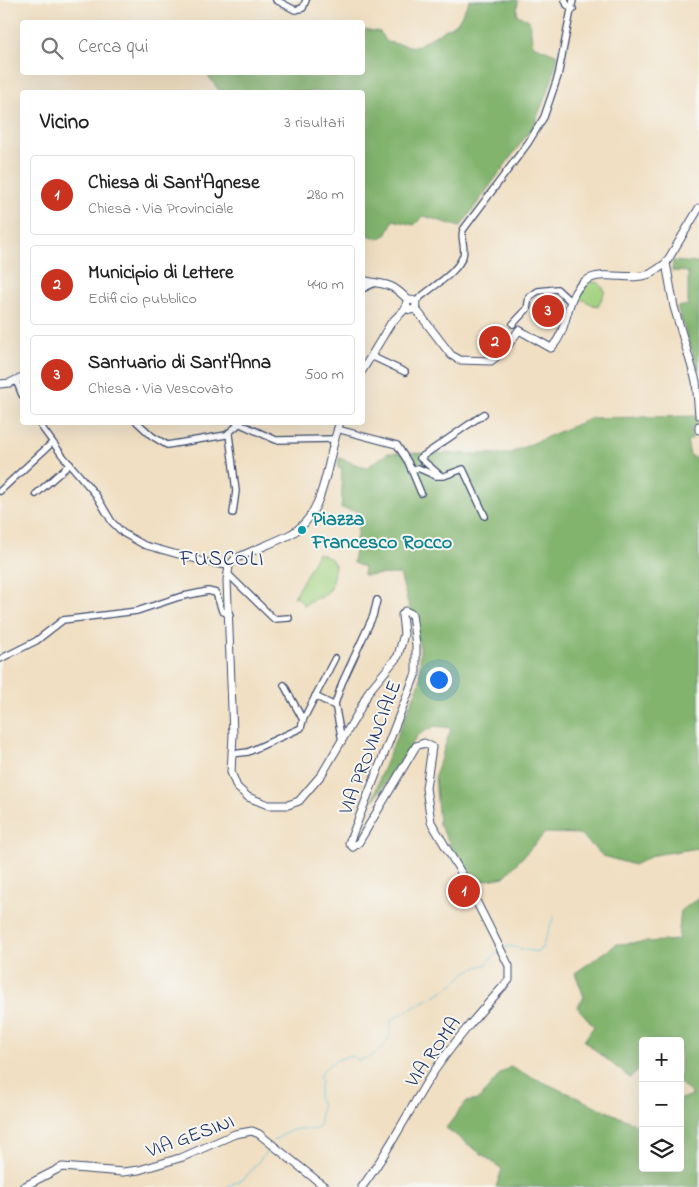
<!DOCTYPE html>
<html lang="it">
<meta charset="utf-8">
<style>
body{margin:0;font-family:"Indie Flower",sans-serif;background:#f2f2f2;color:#222}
.controls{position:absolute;right:15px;bottom:15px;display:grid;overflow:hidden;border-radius:5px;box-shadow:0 5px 20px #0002}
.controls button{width:45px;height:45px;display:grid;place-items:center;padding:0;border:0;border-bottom:1px solid #e0e0e0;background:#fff;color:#222;font:25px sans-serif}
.you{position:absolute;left:438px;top:679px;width:18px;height:18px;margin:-12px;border:4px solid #fff;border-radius:50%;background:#1a73e8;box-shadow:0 0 0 8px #1a73e833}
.badge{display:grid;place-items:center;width:32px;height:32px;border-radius:50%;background:#c8321e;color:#fff;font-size:16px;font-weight:700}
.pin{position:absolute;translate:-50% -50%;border:2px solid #fff;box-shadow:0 1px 5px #0006}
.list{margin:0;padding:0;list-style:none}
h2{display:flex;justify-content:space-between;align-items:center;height:65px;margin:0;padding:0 20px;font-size:21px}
h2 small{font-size:16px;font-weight:400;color:#767676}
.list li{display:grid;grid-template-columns:32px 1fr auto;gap:15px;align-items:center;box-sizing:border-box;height:80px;margin:0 10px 10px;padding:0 10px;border:1px solid #e0e0e0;border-radius:5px}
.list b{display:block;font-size:19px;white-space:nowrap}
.list p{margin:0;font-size:16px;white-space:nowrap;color:#767676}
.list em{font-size:16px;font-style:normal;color:#767676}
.icon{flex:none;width:28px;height:28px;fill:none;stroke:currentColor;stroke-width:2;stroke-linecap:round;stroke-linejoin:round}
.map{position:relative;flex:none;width:699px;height:1187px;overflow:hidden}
.search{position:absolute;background:#fff;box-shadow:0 5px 20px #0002;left:20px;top:20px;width:345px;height:55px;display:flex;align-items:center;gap:12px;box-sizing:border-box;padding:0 18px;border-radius:5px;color:#767676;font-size:19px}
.panel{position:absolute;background:#fff;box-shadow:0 5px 20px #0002;left:20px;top:90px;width:345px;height:335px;border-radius:5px}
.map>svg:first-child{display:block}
</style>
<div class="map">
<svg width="699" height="1187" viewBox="0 0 699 1187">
<rect width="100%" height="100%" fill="#f6f6f2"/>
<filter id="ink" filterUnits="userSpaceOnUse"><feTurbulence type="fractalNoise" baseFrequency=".02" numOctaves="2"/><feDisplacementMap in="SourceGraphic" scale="10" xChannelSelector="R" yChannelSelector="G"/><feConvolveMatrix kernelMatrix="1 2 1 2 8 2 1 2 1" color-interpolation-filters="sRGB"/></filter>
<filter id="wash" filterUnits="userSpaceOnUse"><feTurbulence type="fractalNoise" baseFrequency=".0096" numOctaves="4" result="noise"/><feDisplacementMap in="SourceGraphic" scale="20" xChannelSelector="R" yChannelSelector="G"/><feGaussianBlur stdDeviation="1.12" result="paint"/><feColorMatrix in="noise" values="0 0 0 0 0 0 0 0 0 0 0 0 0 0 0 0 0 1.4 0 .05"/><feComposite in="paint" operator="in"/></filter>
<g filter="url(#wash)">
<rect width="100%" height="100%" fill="#f0dfc2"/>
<g fill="#a3d280" stroke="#5f806f">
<polygon points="593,282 599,283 605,291 598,307 579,298 586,286"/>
<polygon points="318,553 331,559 335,565 331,589 319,599 319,597 308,602 305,606 297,597 294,597"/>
</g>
<g fill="#82b46e" stroke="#4e7266">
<polygon points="470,0 518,0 517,15 529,20 533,45 558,55 553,77 534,125 460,227 424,216 414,225 393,220 387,234 378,239 363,233 362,92 220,92 206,73 362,72 363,29 380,32 387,42 415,47 457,23"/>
<polygon points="673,261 699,263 699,371 677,307 688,305 688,272 672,271"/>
<path d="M 697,416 L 695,427 L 691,428 L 692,439 L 687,441 L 690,455 L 698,459 L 699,463 L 699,848 L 654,855 L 634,865 L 603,856 L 580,834 L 545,833 L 504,877 L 471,883 L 439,824 L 435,776 L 451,728 L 435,726 L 418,735 L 373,801 L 381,774 L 420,682 L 420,647 L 400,574 L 363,575 L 364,567 L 353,563 L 360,512 L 341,508 C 343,492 341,482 342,468 L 338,468 L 339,458 L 366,468 L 388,453 L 508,454 L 591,418 Z"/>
<polygon points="699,898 699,1187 496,1187 502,1169 446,1128 466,1102 478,1100 501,1073 510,1067 635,1124 643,1119 643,1168 680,1168 680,1099 693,1095 680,1083 680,1041 643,1041 643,1067 630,1078 584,1041 594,1026 577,1007 584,997 575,973 617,944 678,940 681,910"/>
</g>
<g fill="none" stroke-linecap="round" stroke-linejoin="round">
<g stroke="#5fc4dd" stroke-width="1">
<polyline points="503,949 509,946 536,952 542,948 554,916"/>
<path d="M 273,1142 C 279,1136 290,1130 299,1129 C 307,1128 310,1132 319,1127 L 322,1104 L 318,1098 L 321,1081 L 319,1077 C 326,1064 339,1057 353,1056 L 358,1060 L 371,1057 L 380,1050 L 389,1039 L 391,1020 L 448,988 L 469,970 L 487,964 L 497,952"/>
<polyline points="227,1187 245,1178 271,1146"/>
</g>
</g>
</g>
<g filter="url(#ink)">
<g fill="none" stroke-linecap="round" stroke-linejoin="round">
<defs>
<g id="minor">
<polyline points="276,0 295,10 303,8 306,0"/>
<polyline points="565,0 567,5 573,9"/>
<polyline points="362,289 375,283"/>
<path d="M 415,302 C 429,288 456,275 463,256 C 466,247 460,239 463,230 L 528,143 L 544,117 L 558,76 L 573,0"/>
<polyline points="513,324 527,309 529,297 538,291 557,289 571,302"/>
<polyline points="371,356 405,372"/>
<polyline points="16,380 22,395"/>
<polyline points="38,422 62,455 96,495 112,522 123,533 144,545 205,562 229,566"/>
<polyline points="137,422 152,436 167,445 226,435 238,425"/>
<polyline points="236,422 276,440 334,439"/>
<polyline points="337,429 397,445 408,462 421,493"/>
<polyline points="229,434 236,491 233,513"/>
<polyline points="411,470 418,468 436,476 444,476 463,469 485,516"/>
<polyline points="440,475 420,458 484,414"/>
<polyline points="0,491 52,443"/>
<polyline points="36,494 70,464"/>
<polyline points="228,574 274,619 289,618"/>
<polyline points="0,659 36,641 63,620 137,611 179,597 208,591 216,593 222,611 230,615"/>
<polyline points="315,696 335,706"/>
<polyline points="303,720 335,658"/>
<polyline points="342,741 335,704 342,683 373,616 377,600"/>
<polyline points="232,754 248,752 301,728 303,720 284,685"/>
</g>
<g id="tertiary">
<polyline points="666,263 674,307 696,381 699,415"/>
<path d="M 362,280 C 387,286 390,281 409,301"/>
<circle cx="411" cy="305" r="5"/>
<path d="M 415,308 L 451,355 L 460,360 L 491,361 L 504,351 L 519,330 L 551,348 C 570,330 564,296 585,281 C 604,269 630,282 650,274 C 655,271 661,267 666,263 L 699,208"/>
<polyline points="362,371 391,323 407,307"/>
<polyline points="0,384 10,383 22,377"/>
<path d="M 340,422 C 326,459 327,516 289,535 C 271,544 253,550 235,559 L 229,566 L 227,580 L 233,735 L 231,772 L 237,787 L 248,797 L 268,805 L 288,805 L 299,801 L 322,774 L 358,713 L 369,691 L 398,656 L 404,634 L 402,615 L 405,611 L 412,614 L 416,645 L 416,673 L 349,843 L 353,847 L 359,842 L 416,746 L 424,743 L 432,747 L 426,788 L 431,822 L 466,881 L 509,966 L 509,980 C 480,1012 450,1046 427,1082 C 405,1118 387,1154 362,1187"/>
<polyline points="699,426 699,430"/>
<polyline points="23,1187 62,1167 123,1172 139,1170 183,1157 235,1134 252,1131 259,1134 325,1187"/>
</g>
</defs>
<use href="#minor" stroke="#3b496d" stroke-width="8"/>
<use href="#tertiary" stroke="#3b496d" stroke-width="9"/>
<use href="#minor" stroke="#fff" stroke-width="5.5"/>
<use href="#tertiary" stroke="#fff" stroke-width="7"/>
</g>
</g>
<circle fill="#0f9aa8" stroke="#f6f6f2" stroke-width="2" cx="302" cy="530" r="5"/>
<g text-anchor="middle" stroke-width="4" stroke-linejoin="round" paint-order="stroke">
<g font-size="20" font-weight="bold" fill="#0d838f" stroke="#f6f6f2" text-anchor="start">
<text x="312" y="525">Piazza<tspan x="312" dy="23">Francesco Rocco</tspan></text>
</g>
<g font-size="20" fill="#1b2f5e" stroke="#f6f6f2">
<text transform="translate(369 747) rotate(-69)" y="7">VIA PROVINCIALE</text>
<text transform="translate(432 1051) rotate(-55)" y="7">VIA ROMA</text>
<text transform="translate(190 1135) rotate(-20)" y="7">VIA GESINI</text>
</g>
<g font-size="21" letter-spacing="1" fill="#1b2f5e" stroke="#f6f6f2">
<text x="222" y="565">FUSCOLI</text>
</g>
</g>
</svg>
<div class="controls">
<button>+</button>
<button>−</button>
<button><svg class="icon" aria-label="layers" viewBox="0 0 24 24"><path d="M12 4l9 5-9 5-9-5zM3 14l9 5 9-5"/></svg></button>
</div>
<div class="you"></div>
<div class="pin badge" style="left:464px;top:891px">1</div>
<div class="pin badge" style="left:495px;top:342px">2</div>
<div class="pin badge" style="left:548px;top:311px">3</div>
<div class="search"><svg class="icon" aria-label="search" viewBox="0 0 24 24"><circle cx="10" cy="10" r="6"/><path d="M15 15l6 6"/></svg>Cerca qui</div>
<section class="panel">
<h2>Vicino<small>3 risultati</small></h2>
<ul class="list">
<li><span class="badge">1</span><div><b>Chiesa di Sant'Agnese</b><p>Chiesa · Via Provinciale</p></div><em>280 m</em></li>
<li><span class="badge">2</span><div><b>Municipio di Lettere</b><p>Edificio pubblico</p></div><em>440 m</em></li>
<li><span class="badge">3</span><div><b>Santuario di Sant'Anna</b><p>Chiesa · Via Vescovato</p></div><em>500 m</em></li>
</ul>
</section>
</div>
